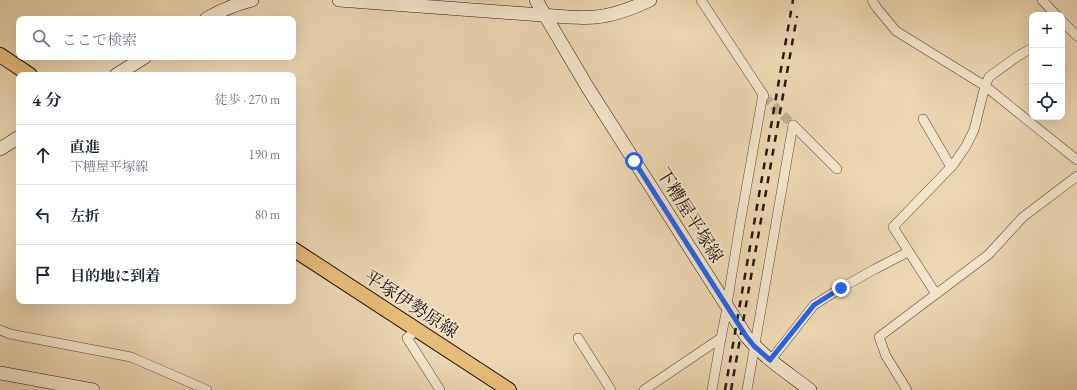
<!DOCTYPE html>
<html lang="ja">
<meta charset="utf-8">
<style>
body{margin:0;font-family:"EB Garamond","Noto Serif JP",serif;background:#f2f2f3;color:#1f2937}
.controls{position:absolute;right:12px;top:12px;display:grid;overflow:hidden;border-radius:8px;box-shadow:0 4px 16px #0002}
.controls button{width:36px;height:36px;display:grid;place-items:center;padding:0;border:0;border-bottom:1px solid #e0e1e3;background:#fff;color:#1f2937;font:20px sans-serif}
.stop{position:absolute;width:12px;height:12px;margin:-9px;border:3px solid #2563eb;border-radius:50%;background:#fff}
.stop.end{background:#2563eb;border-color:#fff;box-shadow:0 1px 4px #0008}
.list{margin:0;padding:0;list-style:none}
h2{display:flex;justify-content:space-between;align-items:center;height:52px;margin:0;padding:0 16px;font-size:17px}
h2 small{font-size:13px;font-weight:400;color:#747a83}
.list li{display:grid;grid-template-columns:26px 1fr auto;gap:12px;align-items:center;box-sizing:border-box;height:60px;padding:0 16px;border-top:1px solid #e0e1e3}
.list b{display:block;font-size:15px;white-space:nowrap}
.list p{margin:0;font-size:13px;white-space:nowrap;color:#747a83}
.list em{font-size:13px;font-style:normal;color:#747a83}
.icon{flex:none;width:22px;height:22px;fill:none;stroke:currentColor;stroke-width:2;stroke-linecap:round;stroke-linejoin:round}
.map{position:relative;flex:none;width:1077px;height:390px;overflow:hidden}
.search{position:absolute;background:#fff;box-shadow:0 4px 16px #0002;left:16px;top:16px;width:280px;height:44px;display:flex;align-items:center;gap:10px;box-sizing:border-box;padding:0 14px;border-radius:8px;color:#747a83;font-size:15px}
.panel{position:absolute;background:#fff;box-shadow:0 4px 16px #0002;left:16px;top:72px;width:280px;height:232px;border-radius:8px}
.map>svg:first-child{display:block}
</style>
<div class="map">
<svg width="1077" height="390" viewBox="0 0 1077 390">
<rect width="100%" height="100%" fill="#ecd7b2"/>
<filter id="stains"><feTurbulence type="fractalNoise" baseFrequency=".005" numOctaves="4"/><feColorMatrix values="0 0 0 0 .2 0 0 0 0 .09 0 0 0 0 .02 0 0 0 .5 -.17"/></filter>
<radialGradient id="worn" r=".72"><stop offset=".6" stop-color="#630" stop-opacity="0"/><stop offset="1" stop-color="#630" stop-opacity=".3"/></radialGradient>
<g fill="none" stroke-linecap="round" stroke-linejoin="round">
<polyline stroke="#c4b193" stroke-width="9" stroke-dasharray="9 4.5" stroke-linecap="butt" points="764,96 793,125"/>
<defs>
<g id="street">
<polyline points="701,0 764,96"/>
<polyline points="872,0 877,8 896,31 985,86 1077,160"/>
<polyline points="1042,0 1056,15"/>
<polyline points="1062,21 1077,36"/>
<polyline points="923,119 951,167"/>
<polyline points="793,125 837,169"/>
<polyline points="936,294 893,227 953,165 966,146 974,130 985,86 989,77 1018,56 1032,48"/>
<polyline points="0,330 10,334 131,357 207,390"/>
<polyline points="417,330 407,338 440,390"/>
<polyline points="578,338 611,390"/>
<polyline points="770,361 814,305 841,288 875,269 908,252"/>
<polyline points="644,390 721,338"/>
<polyline points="712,390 721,338 727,308 728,298 741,218 763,94"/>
<polyline points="747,390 793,125"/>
<polyline points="907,390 886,356 879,337 988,255 1023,217 1077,176"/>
</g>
<g id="secondary">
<path d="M 339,0 L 568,17 C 577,17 587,18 596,17 C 616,15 633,8 650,0"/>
<path d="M 536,0 L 588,88 L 746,336 C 764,358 788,373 810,390"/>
<path d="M 206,19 C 220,11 236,4 252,0"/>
<polyline points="116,75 145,57"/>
<polyline points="0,149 19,137"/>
<polyline points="0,373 93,390"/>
</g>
<g id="primary">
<polyline points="0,55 30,75"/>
<polyline points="293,249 509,390"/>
</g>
</defs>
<use href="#street" stroke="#57483c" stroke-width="10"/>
<use href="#secondary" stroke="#251915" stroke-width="14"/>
<use href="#primary" stroke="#251915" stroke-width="16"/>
<use href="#street" stroke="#f3e5cd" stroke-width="9"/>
<use href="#secondary" stroke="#f3e5cd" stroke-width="13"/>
<use href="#primary" stroke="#e6bc79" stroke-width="14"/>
<g stroke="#251915" stroke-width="2.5" stroke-dasharray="7 7" stroke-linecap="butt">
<polyline points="725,390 793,0"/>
<polyline points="731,390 797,16"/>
</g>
</g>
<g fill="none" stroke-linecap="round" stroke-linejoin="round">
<polyline stroke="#2563eb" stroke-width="5" points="634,161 746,336 754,346 770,360 814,305 841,288"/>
</g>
<g text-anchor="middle" stroke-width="3.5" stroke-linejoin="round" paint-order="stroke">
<g font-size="18" fill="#251915" stroke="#f3e5cd">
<text transform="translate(690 215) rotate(58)" y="6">下糟屋平塚線</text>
<text transform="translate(411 304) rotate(33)" y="6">平塚伊勢原線</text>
</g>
</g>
<rect width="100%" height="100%" filter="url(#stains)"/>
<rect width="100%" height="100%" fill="url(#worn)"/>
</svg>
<div class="controls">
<button>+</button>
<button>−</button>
<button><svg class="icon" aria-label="locate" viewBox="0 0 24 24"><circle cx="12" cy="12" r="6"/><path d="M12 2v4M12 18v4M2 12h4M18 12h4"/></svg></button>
</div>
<div class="stop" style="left:634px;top:161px"></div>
<div class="stop end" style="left:841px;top:288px"></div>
<div class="search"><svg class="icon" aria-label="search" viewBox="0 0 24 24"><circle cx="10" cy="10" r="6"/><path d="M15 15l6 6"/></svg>ここで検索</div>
<section class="panel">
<h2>4 分<small>徒歩 · 270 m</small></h2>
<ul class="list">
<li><svg class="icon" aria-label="ahead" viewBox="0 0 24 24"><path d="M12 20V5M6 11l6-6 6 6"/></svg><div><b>直進</b><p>下糟屋平塚線</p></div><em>190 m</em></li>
<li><svg class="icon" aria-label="left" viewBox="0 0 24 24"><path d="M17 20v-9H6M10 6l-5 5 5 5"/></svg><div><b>左折</b></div><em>80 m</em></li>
<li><svg class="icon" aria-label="arrive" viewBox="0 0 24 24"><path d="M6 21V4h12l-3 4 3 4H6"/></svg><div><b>目的地に到着</b></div></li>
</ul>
</section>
</div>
